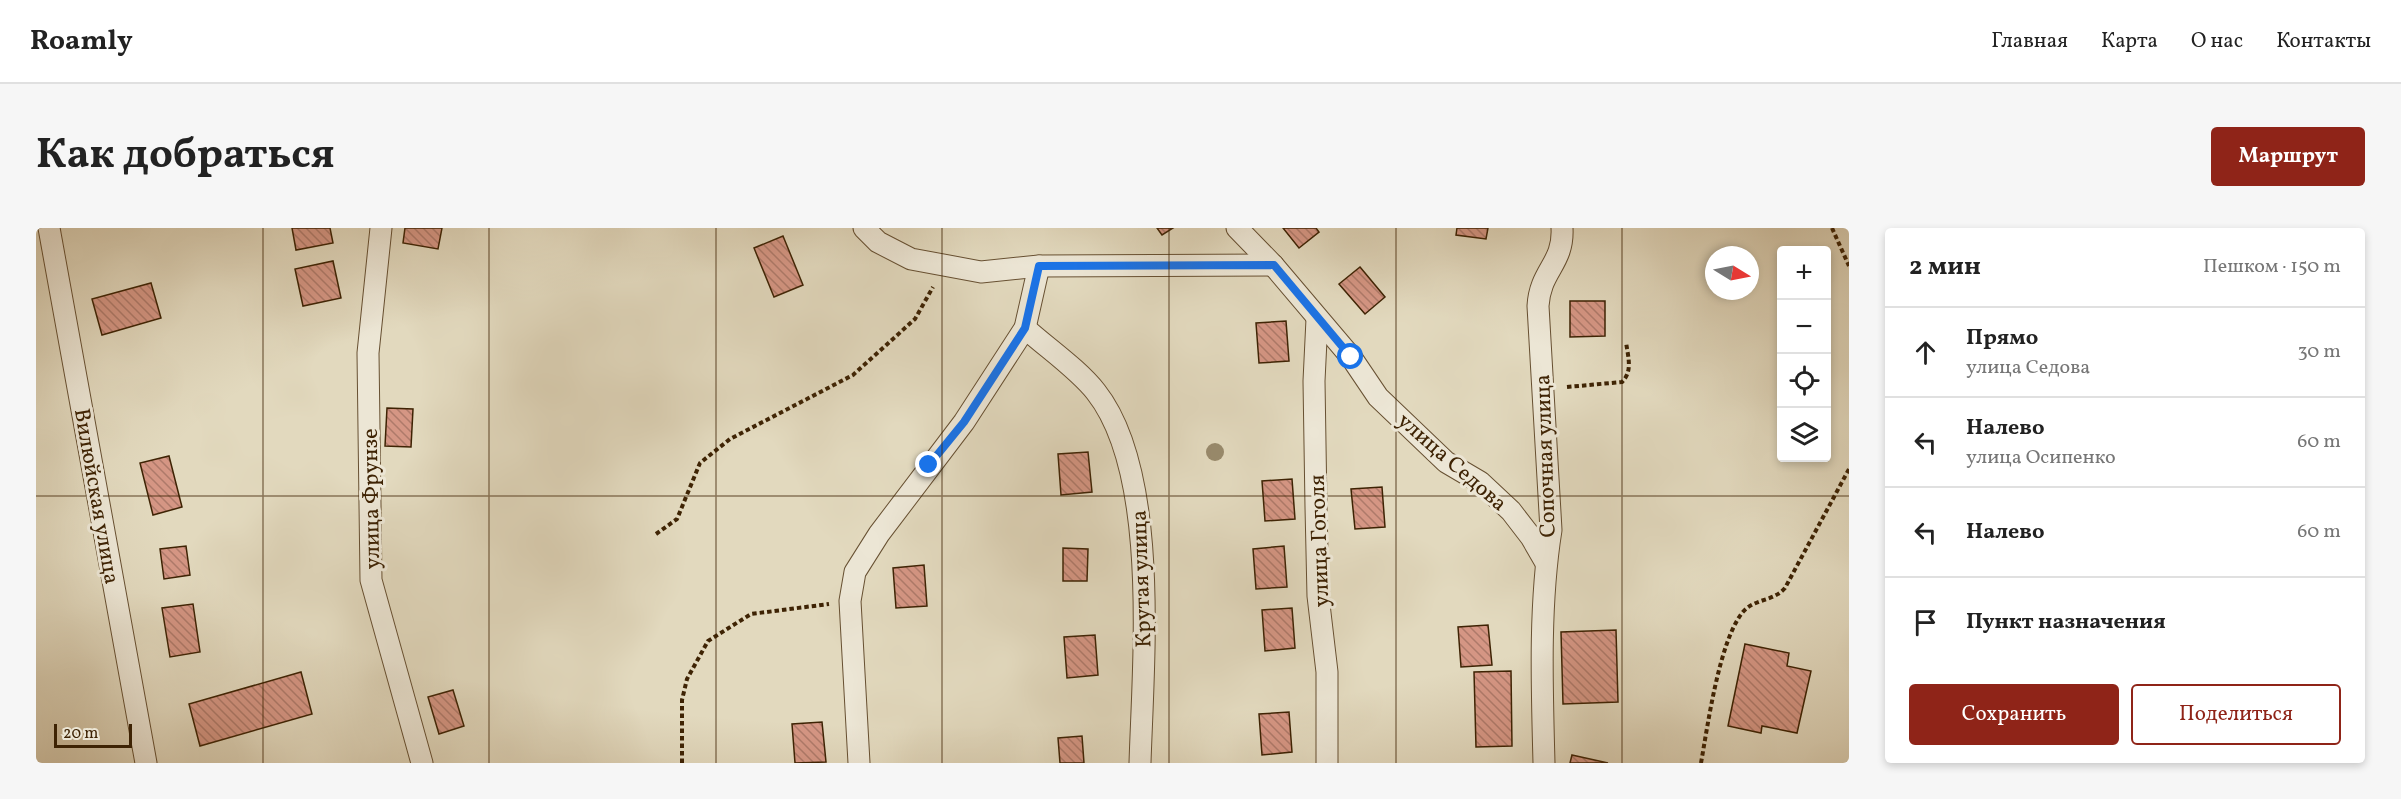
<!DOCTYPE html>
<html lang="ru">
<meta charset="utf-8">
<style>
body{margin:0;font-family:Vollkorn,serif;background:#f6f6f6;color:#222}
.controls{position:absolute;right:18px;top:18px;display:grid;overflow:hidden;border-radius:6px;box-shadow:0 3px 9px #0003}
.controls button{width:54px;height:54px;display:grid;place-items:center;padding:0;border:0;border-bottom:2px solid #e0e0e0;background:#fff;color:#222;font:30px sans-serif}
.compass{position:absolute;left:1669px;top:18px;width:54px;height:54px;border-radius:50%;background:#fff;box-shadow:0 3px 9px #0003;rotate:100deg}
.scale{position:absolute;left:18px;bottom:15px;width:78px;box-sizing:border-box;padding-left:6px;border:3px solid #3e2304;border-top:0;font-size:16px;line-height:21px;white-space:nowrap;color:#3e2304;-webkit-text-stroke:4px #ece6d5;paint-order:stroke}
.stop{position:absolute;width:18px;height:18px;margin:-14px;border:4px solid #1a73e8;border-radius:50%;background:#fff}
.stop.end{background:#1a73e8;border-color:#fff;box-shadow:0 2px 6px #0008}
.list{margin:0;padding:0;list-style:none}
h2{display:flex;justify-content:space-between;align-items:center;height:78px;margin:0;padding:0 24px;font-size:26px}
h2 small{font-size:20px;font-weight:400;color:#767676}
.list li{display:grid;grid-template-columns:39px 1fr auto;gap:18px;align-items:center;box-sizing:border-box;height:90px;padding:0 24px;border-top:2px solid #e0e0e0}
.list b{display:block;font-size:22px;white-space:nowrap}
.list p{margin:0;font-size:20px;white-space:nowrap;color:#767676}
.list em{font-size:20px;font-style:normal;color:#767676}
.actions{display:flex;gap:12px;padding:18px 24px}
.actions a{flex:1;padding:14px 0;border:2px solid #8f2418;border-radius:6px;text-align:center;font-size:21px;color:#8f2418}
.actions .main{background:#8f2418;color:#fff}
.icon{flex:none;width:33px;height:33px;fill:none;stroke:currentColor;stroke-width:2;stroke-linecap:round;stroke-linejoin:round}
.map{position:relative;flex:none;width:1813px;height:535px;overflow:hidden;border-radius:6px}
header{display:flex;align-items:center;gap:36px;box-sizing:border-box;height:84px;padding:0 30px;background:#fff;border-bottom:2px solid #e0e0e0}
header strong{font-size:28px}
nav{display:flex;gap:33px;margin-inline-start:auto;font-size:21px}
.intro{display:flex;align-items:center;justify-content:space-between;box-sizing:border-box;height:144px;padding:0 36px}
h1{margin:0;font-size:42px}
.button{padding:15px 27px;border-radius:6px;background:#8f2418;color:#fff;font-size:21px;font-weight:700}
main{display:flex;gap:36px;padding:0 36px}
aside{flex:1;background:#fff;border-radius:6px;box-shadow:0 3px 9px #0003}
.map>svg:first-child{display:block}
</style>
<header>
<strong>Roamly</strong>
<nav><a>Главная</a><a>Карта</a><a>О нас</a><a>Контакты</a></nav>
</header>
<div class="intro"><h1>Как добраться</h1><a class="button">Маршрут</a></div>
<main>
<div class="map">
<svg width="1813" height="535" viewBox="0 0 1813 535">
<defs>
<pattern id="building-back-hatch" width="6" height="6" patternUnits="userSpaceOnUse" patternTransform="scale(1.5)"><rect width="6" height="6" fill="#d59684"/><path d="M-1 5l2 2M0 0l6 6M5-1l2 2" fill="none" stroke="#ae7a6a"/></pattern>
</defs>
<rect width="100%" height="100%" fill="#e2d9be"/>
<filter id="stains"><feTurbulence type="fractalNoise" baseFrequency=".00333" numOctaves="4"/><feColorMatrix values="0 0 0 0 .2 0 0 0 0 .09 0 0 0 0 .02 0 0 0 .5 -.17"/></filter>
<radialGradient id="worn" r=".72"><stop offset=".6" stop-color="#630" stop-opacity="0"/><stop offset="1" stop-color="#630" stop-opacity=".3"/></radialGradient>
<g fill="url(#building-back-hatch)" stroke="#3e2304" stroke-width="1.5">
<polygon points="256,0 294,0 297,15 260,22"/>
<polygon points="369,0 406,0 402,21 367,15"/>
<polygon points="1121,0 1137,0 1126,7"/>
<polygon points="1247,0 1280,0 1283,4 1263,20"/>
<polygon points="1421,0 1452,0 1450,11 1420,7"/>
<polygon points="747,8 767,57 738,69 718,20"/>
<polygon points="297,33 305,70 267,78 259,41"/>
<polygon points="1324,39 1349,69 1329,86 1303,56"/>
<polygon points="115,55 125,90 66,107 56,71"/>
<polygon points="1534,73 1569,73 1569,108 1534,109"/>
<polygon points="1250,93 1253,133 1223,135 1220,95"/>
<polygon points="351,180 377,181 375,219 349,218"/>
<polygon points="1052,224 1056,264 1025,267 1022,226"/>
<polygon points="133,228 146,279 117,287 104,235"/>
<polygon points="1256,251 1259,291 1229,293 1226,253"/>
<polygon points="1346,259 1349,299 1319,301 1315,261"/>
<polygon points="150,318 154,347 128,351 124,321"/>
<polygon points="1248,318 1251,359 1220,361 1217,321"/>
<polygon points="1027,320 1052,321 1051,353 1027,353"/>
<polygon points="888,337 891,378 860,380 857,340"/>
<polygon points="157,376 164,424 134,429 126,380"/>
<polygon points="1256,380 1259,420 1229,423 1226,382"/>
<polygon points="1452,397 1456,437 1425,439 1422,399"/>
<polygon points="1580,402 1582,474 1527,476 1525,404"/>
<polygon points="1059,407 1062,447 1031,450 1028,409"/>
<polygon points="1709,416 1753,425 1751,438 1775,443 1761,505 1726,498 1725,505 1692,498"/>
<polygon points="1475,443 1476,518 1440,519 1438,444"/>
<polygon points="265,444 276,486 164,518 153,476"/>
<polygon points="417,462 428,498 403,506 392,469"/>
<polygon points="1253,484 1256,524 1226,527 1223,486"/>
<polygon points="786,494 790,534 759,535 756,496"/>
<polygon points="1046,508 1048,535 1024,535 1022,510"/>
<polygon points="1536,527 1572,535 1534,535"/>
</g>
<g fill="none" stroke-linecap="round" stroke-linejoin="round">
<defs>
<g id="street">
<polyline points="13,0 110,535"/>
<polyline points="345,0 332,125 335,352 386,535"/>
<polyline points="828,0 842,14 875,31 945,44 1003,38 1237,37"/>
<polyline points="1201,0 1237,37 1315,129 1342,169 1410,234 1444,254 1475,283 1495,309 1510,335"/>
<polyline points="1281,91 1278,153 1280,279 1282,368 1291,444 1291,535"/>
<path d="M 989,100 C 1011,120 1042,141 1060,164 C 1124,245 1107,435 1104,535"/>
<polyline points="823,535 814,373 819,344 843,306 928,194 989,100 1003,38"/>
<path d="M 1508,535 C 1506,458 1503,378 1515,302 L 1502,78 C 1504,42 1528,36 1526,0"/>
</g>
</defs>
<use href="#street" stroke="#675032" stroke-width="23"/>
<g stroke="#3e2304" stroke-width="4" stroke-dasharray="4.5 3" stroke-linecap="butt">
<polyline points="1796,0 1813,38"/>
<path d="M 1531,159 L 1586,154 C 1597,143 1592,129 1590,114"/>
<polyline points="620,306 641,291 664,235 694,211 817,147 879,91 897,59"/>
<polyline points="646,535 646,472 651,451 672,413 715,386 793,376"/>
<path d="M 1665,535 C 1672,496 1683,415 1706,385 C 1718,370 1737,374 1749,360 L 1813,241"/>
</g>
<use href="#street" stroke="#ece6d5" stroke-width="21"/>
</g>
<circle fill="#988a6c" cx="1179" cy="224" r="9"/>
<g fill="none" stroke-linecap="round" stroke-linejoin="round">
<polyline stroke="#1a73e8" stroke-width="8" points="893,237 928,194 989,100 1003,38 1238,37 1315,129"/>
</g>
<path fill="none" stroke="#3e2304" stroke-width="1.5" stroke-opacity="0.55" d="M 227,0 L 227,535M 453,0 L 453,535M 680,0 L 680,535M 906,0 L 906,535M 1133,0 L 1133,535M 1360,0 L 1360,535M 1586,0 L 1586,535M 0,268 L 1813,268"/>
<g text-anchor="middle" stroke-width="6" stroke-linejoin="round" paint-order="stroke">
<g font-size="22" fill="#3e2304" stroke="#ece6d5">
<text transform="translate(1508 228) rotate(-92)" y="8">Сопочная улица</text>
<text transform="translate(1417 233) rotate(41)" y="8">улица Седова</text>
<text transform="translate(62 268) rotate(80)" y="8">Вилюйская улица</text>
<text transform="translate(334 271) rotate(-91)" y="8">улица Фрунзе</text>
<text transform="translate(1282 313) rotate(-92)" y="8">улица Гоголя</text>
<text transform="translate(1104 351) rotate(-92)" y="8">Крутая улица</text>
</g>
</g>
<rect width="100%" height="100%" filter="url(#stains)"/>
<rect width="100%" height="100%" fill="url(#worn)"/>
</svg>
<div class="controls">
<button>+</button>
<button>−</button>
<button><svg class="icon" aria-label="locate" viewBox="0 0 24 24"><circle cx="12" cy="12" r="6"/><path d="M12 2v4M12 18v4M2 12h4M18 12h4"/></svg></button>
<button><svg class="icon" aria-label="layers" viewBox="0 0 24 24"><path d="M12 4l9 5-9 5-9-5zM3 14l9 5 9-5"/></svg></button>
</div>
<svg class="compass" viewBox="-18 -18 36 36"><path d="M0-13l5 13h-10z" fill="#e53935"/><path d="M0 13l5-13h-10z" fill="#767676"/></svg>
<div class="scale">20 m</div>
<div class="stop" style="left:1315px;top:129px"></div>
<div class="stop end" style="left:893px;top:237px"></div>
</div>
<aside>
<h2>2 мин<small>Пешком · 150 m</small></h2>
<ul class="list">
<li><svg class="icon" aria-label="ahead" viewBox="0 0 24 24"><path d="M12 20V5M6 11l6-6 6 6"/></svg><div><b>Прямо</b><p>улица Седова</p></div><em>30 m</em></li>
<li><svg class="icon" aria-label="left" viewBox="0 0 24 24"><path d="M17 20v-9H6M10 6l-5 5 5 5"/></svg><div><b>Налево</b><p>улица Осипенко</p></div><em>60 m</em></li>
<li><svg class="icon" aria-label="left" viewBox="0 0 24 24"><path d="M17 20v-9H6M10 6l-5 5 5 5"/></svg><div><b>Налево</b></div><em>60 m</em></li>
<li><svg class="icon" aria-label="arrive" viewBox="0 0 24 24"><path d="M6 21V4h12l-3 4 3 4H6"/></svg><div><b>Пункт назначения</b></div></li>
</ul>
<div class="actions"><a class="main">Сохранить</a><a>Поделиться</a></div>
</aside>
</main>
